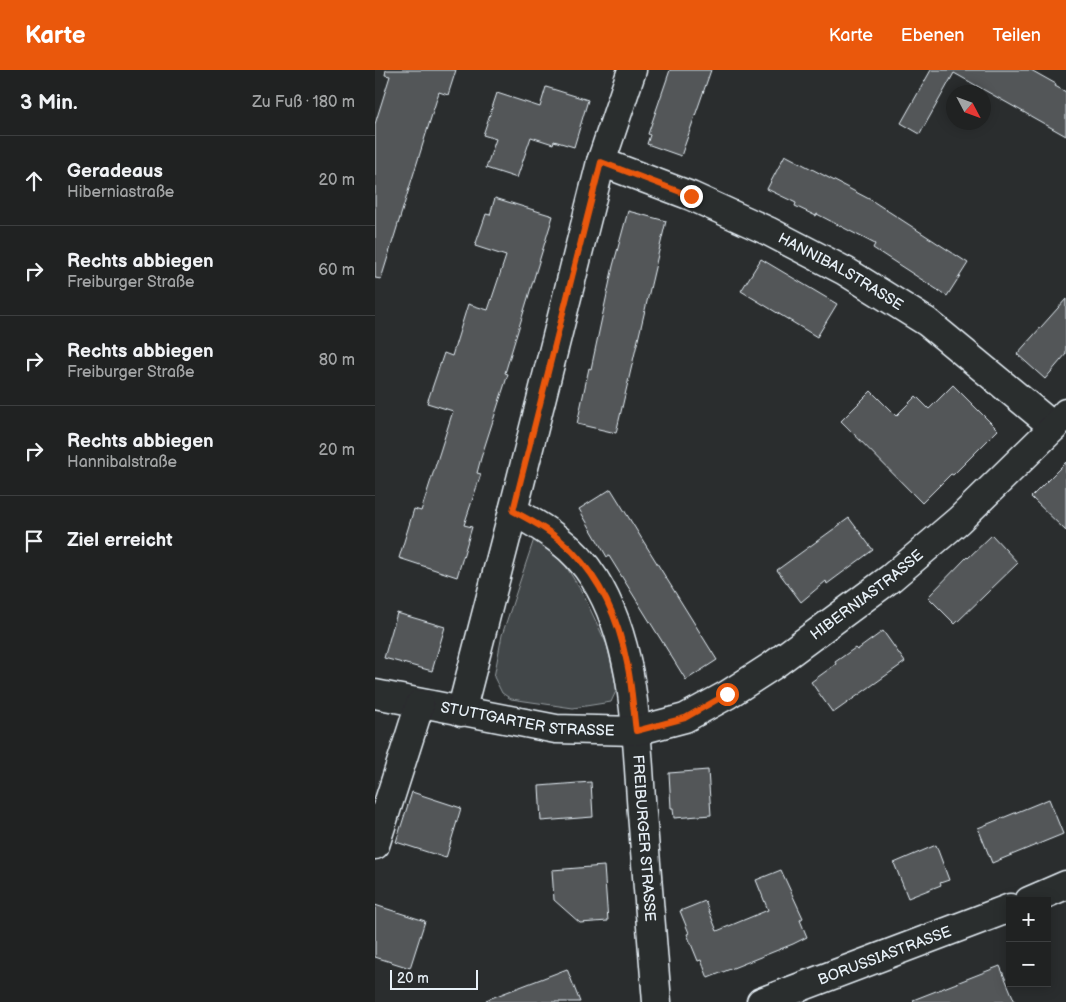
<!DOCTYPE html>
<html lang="de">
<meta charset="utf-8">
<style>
body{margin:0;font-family:"Balsamiq Sans",sans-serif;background:#282a2a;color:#f1f3f6}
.controls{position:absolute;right:15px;bottom:15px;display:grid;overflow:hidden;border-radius:0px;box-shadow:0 2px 12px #0003}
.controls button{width:45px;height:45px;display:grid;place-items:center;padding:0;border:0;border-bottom:1px solid #3d3f40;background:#202222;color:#f1f3f6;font:25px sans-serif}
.compass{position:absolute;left:571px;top:15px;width:45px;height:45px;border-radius:50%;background:#202222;box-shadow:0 2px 12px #0003;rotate:131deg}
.scale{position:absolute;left:15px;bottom:12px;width:88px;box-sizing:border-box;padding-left:5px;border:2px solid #e8f1f8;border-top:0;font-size:14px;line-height:18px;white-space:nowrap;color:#e8f1f8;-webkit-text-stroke:4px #2a2d2e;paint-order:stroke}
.stop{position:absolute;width:15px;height:15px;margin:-11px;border:4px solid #ea580c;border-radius:50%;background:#fff}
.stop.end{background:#ea580c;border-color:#fff;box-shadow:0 1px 5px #0008}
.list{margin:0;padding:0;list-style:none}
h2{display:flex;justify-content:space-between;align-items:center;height:65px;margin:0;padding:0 20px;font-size:21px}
h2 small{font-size:16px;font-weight:400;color:#a2a4a5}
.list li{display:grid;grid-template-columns:32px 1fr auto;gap:15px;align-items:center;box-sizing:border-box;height:90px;padding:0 20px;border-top:1px solid #3d3f40}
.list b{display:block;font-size:19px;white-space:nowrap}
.list p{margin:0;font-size:16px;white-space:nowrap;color:#a2a4a5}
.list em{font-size:16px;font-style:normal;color:#a2a4a5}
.icon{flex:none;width:28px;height:28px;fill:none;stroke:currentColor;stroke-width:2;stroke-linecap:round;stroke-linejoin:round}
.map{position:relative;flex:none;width:691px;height:932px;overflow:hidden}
header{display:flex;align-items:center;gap:30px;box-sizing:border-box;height:70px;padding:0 25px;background:#ea580c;color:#fff}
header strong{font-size:24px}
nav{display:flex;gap:28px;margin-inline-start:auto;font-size:18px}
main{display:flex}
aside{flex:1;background:#202222}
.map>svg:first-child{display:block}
</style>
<header>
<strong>Karte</strong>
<nav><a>Karte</a><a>Ebenen</a><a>Teilen</a></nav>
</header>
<main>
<aside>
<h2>3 Min.<small>Zu Fuß · 180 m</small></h2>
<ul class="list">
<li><svg class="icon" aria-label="ahead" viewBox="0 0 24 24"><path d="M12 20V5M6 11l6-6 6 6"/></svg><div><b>Geradeaus</b><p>Hiberniastraße</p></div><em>20 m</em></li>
<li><svg class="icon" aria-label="right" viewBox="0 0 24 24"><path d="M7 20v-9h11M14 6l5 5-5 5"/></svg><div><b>Rechts abbiegen</b><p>Freiburger Straße</p></div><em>60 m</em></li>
<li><svg class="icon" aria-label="right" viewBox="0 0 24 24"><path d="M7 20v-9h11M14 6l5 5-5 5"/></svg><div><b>Rechts abbiegen</b><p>Freiburger Straße</p></div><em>80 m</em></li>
<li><svg class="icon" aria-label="right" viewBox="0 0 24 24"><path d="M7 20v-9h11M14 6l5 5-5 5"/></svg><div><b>Rechts abbiegen</b><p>Hannibalstraße</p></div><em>20 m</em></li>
<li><svg class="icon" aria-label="arrive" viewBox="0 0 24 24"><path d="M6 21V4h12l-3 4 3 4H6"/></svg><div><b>Ziel erreicht</b></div></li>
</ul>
</aside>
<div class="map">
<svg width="691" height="932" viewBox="0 0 691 932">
<rect width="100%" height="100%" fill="#2a2d2e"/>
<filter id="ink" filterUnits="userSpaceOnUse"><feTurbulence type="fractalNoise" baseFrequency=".02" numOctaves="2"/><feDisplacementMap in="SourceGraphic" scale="10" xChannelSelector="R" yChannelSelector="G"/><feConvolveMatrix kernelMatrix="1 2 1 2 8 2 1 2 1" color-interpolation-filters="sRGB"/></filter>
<g filter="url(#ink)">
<polygon fill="#424648" stroke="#959ca0" points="160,466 181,480 208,524 232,575 242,619 236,632 198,638 136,629 127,623 119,607 127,565"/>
<g fill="#535759" stroke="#e8f1f8">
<polygon points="11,0 81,0 73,25 64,22 6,209 0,208 0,54 15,6 10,5"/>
<polygon points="295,0 336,0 306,86 272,74 275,65 273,64"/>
<polygon points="556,0 656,0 681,14 680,16 691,22 691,66 579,3 545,64 526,53"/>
<polygon points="171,17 213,30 199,77 179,71 178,74 156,67 142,108 111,98 121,69 108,65 122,23 165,37"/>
<polygon points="410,85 496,130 593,193 572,226 498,178 500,174 442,144 441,146 420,136 421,133 392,119"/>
<polygon points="120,128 178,146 130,303 133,304 106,388 102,403 106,404 89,455 97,457 82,507 24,488 39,439 46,441 78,341 52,333 69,283 77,286 93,234 113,240 131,186 100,176 111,144 115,145"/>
<polygon points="253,141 291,151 241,363 202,354 214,298 216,299 238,196"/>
<polygon points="386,189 462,234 442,267 366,221"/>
<polygon points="691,229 691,284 670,309 642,284"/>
<polygon points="578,315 623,360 578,405 576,404 547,433 466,351 496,321 521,346 541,326 554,339"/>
<polygon points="691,392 691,461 656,427"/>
<polygon points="236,419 342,590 311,610 234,486 232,487 204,439"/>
<polygon points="474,448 498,480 452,514 451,511 426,532 402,500"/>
<polygon points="617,465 643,493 580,554 553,527 592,487 593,488"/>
<polygon points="22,543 70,557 57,601 9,588"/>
<polygon points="508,561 530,592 458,643 436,612 461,594 460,592 480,578 482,580"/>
<polygon points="333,700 336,745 299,748 298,738 296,738 294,703"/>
<polygon points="216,712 218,747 166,751 164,716"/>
<polygon points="37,722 86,738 71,788 21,772"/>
<polygon points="674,729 688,764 617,793 603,758"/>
<polygon points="561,775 574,810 565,813 566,815 533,828 519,793"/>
<polygon points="229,796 233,851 205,853 179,830 177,800"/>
<polygon points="406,800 428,848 425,850 432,867 418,874 333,908 326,890 323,891 312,864 314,863 305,841 330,831 342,861 393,840 381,810"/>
<polygon points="0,835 50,851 35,898 0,887"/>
<polygon points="625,896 640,932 539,932 538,930"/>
<polygon points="192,899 205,932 112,932 111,930"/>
</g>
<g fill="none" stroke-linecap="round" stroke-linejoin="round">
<defs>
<g id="minor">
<path id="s1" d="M 226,92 L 316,126 L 393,161 L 470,201 L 552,252 L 679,357"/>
<path id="s2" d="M 138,441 C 169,458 200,477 219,508 C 262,576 261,665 267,743 C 272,806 277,869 282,932"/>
<path id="s3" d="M 0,624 L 181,659 L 261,661 L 310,648 L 352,625 L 397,596 L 516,508 L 584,450 L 679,357 L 691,343"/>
<polyline points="86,642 138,441 226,92 257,0"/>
<polyline points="0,775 45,634"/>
<polyline points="654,831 691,815"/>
<path id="s4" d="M 386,932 L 635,838"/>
</g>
</defs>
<use href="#minor" stroke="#e8f1f8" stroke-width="31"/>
<use href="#minor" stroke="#2a2d2e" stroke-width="28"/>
</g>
</g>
<g fill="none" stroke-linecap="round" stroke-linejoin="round" filter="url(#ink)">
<path stroke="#ea580c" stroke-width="6" d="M 316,126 L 226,92 L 138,441 C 159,452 181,464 198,482 C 227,512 244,552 252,593 C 257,615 258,639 261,661 L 310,648 L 352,624"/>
</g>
<g text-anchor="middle" stroke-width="5" stroke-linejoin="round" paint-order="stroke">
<g font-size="15" fill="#e8f1f8" stroke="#2a2d2e">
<text dy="5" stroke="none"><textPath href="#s1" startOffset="264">HANNIBALSTRASSE</textPath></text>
<text dy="5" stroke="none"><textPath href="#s3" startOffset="535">HIBERNIASTRASSE</textPath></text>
<text dy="5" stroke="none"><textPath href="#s3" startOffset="155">STUTTGARTER STRASSE</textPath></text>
<text dy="5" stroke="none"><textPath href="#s2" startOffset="374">FREIBURGER STRASSE</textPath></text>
<text dy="5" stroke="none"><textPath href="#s4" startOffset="132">BORUSSIASTRASSE</textPath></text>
</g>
</g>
</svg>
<div class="controls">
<button>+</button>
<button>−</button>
</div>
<svg class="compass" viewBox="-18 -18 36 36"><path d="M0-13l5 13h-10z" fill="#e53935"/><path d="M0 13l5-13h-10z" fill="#a2a4a5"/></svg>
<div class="scale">20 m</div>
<div class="stop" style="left:352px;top:624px"></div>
<div class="stop end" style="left:316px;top:126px"></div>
</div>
</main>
